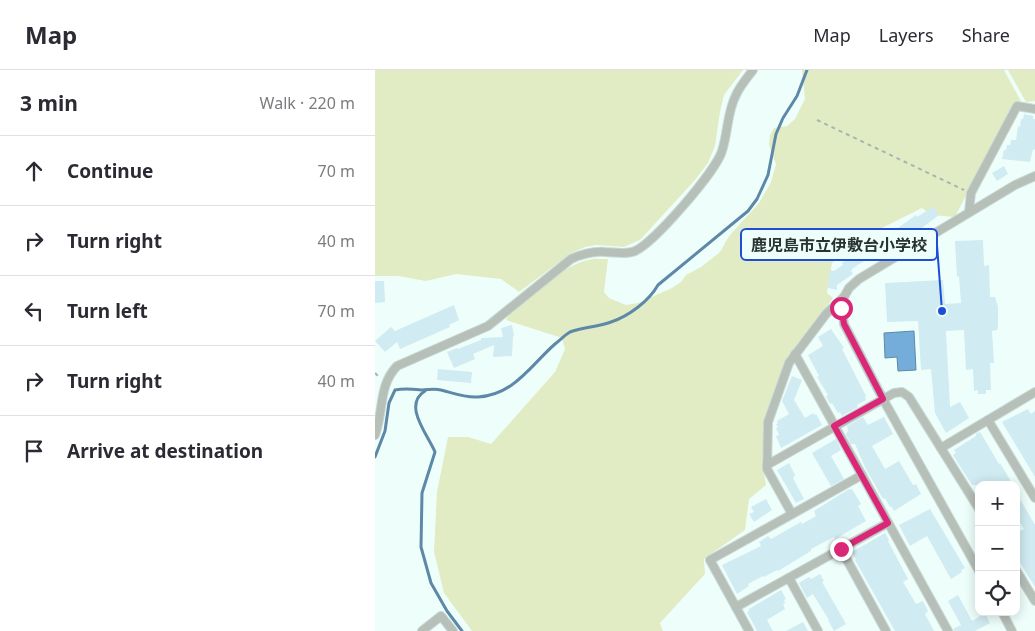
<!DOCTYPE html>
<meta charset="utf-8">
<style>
body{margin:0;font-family:"Noto Sans","Noto Sans JP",sans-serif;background:#f7f7f7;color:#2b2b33}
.controls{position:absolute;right:15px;bottom:15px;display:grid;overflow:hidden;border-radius:10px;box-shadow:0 2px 12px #0003}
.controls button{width:45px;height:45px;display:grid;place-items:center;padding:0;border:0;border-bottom:1px solid #e1e1e2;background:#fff;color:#2b2b33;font:25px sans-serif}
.stop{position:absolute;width:15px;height:15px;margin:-11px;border:4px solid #db2777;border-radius:50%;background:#fff}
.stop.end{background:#db2777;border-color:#fff;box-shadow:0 1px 5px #0008}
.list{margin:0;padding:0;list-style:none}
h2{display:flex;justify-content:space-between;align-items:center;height:65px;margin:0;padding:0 20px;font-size:21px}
h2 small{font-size:16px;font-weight:400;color:#7c7c81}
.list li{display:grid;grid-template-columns:32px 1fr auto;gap:15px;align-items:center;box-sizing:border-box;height:70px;padding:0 20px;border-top:1px solid #e1e1e2}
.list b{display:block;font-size:19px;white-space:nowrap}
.list em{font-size:16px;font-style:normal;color:#7c7c81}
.icon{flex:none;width:28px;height:28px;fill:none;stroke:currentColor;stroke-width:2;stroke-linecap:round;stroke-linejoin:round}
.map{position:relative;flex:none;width:660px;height:561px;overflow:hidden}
header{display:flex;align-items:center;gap:30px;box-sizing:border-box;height:70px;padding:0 25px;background:#fff;border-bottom:1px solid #e1e1e2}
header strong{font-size:24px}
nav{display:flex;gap:28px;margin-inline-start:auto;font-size:18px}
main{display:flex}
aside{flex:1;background:#fff}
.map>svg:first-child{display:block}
</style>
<header>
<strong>Map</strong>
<nav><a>Map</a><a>Layers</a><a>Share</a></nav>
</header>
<main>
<aside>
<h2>3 min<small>Walk · 220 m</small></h2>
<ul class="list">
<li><svg class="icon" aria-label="ahead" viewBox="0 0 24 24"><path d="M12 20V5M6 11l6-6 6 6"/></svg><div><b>Continue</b></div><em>70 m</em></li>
<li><svg class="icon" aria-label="right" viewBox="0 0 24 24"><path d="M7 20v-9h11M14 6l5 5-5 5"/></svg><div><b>Turn right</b></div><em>40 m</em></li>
<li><svg class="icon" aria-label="left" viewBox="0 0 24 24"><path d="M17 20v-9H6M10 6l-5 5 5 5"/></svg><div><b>Turn left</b></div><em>70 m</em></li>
<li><svg class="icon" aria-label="right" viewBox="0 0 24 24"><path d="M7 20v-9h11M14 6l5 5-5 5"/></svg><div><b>Turn right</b></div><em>40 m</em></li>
<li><svg class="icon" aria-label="arrive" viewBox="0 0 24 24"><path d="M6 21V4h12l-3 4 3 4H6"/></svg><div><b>Arrive at destination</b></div></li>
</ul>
</aside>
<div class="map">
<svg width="660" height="561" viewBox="0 0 660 561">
<rect width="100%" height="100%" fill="#eefffb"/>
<g fill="#e2ecc4">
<polygon points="0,0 368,0 349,25 345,42 340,76 333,93 320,110 265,170 249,177 221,175 210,177 195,184 144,222 126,209 81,204 51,211 23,206 0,206"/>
<path d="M 427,0 L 629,0 L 648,35 L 625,59 L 580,147 L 556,145 L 547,138 L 505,159 L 457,193 L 452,223 L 458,228 L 428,268 L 407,307 L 390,351 L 387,390 L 391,415 L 374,429 L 370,460 L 329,489 L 330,504 L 285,553 L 288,561 L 97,561 L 69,523 L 59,482 L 62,422 L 73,367 L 93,367 L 116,374 L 180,302 L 190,279 L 187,268 L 131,250 L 135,244 C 155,228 188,195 213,190 C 219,188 226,189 233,189 L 229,222 L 234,228 L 251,235 L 263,233 L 297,218 L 306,212 L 311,205 L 326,197 L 345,182 L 354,166 L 384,133 L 396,112 L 401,94 L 394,75 L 395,65 L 399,58 L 412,56 L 420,49 L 430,29 Z"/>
<polygon points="633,0 660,0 660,31 651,32"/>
</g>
<polygon fill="#74adda" stroke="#5d88a7" points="539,261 541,300 523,301 522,287 510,288 509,263"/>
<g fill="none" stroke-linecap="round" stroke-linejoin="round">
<g stroke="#5d88a7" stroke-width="3">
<path d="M 50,321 C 27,335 53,365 60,382 L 47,423 L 46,477 L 56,513 L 72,541 L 87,561"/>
<path d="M 0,387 L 10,361 L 14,333 L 20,320 C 30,318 37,319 47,320 C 53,320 59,318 66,320 C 78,323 90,328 103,327 C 139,325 156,295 180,274 C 185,270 190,265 195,262 C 208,257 223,257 236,252 C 254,246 274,231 283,215 L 373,141 L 382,129 L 393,105 L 401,64 L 408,48 L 422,26 L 432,0"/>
</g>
</g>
<g fill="#d0ebf1">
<polygon points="649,44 658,46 658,49 660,49 660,80 658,79 655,92 627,89 629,80 631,80 632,75 635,75 636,70 641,70 643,56 645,57 646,49 648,49"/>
<polygon points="629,96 633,104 622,111 617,103"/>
<polygon points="558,137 564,145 539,164 537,161 521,171 516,163 541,145 542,147"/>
<polygon points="513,162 518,170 504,179 505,181 478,198 476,201 478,204 462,215 462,220 453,218 455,200 459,201 468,195 467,193"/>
<polygon points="608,170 609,196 614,195 615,227 620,227 623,237 623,256 622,260 617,261 619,293 615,293 616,320 611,320 611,324 603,324 603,320 599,321 598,299 591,300 589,260 571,261 575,337 585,332 594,348 571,363 560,343 556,299 546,300 543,251 512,252 510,213 568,210 570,234 586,233 584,206 582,207 580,171"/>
<polygon points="0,211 9,211 10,232 0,233"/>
<polygon points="79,235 84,250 74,255 75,257 25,279 22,272 10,282 0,271 16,257 20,261"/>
<polygon points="137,255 139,266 138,266 137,286 118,287 119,275 98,284 100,289 79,298 72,282 82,278 83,279 106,270 106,268 128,267 126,258"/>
<polygon points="456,259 469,278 467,279 491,326 490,327 491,330 482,335 483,337 467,346 465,342 463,343 457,333 455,334 451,326 453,325 442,307 444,306 433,285 448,276 443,267"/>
<polygon points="63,299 97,302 96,313 62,310"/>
<polygon points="417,306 427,310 419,330 430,348 438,343 440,345 441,344 447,355 406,378 401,366 404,365 401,358 403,357 401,354 403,353 402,351 414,344 407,331"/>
<polygon points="653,339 656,344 660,341 660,407 627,352"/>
<polygon points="488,347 493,355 509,347 518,364 497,376 510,399 524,391 538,415 541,414 546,424 519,441 516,436 515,437 510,428 508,429 490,397 480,374 476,374 471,364 473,361 472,356"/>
<polygon points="605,362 624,394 625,393 638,415 597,415 583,393 578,385 581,383 579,380 601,366 601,364"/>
<polygon points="461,369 466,380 456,386 469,409 456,416 437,383"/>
<polygon points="414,393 420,405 418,408 429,429 421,433 402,400"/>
<polygon points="474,419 475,420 477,419 486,434 483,436 491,451 462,468 460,469 459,467 436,479 436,481 403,501 402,500 389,507 388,506 373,514 374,516 362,524 347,495 386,476 384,472 393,466 396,469 426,452 427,454 441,446 439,441"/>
<polygon points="641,422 660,455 660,517 641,486 641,463 649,459 641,446"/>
<polygon points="391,429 397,440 379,452 374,444 379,442 376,437"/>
<polygon points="555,439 590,498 586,500 587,502 576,509 552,466 535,476 524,455"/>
<polygon points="510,463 514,470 513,471 533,509 528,512 541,534 548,531 553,541 550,544 559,561 520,561 480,490 481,489 477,482"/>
<polygon points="445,504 449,511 447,512 471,554 459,561 453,550 454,550 438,524 432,528 424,513 434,507 436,509"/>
<polygon points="406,520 411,529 409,530 410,533 408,534 410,539 392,550 398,561 382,561 372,542 374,541 374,539"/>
<polygon points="583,525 597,551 610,543 615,553 600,561 579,561 578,559 586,555 573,531"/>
<polygon points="428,552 433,561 411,561"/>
</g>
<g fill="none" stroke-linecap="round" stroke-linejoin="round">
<defs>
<g id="street">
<polyline points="594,142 596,123 642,36 660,39"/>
<polyline points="420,284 573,561"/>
<polyline points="613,350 660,428"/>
<path d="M 0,365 C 9,341 3,316 22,296 L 113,256 L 196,189 C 207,184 218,181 230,182 C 240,182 250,185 260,181 C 279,173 341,101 347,81 C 353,63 352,42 361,25 C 365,16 372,8 378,0"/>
<polyline points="566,378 660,322"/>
<polyline points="392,395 519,323 527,322 534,327 604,439"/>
<polyline points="417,444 392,399 393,352 414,293 451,244 469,227"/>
<polyline points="466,479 511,561"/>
<polyline points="641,500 660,531"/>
<polyline points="604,501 508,329 469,254 467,238 469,227 474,218 484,209 640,115 660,106"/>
<polyline points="414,508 443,561"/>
<polyline points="361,537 513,453"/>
<polyline points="627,542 637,561"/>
<polyline points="47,561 66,546 78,561"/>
<polyline points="374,561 335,490 487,405"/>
</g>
</defs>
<use href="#street" stroke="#cadad6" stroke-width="10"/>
<g stroke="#a7b5b2" stroke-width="2" stroke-dasharray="4 4" stroke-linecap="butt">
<polyline points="442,50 589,120"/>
<polyline points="0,303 4,307"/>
</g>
<use href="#street" stroke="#b7bfb9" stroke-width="8"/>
</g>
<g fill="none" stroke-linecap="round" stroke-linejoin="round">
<polyline stroke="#db2777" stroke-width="6" points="466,479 513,453 459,356 508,329 469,254 466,238"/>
</g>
<path fill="none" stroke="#1d4ed8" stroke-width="2" d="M567 241L562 175"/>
<circle fill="#1d4ed8" stroke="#eefffb" stroke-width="2" cx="567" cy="241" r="5"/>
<rect fill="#eefffb" stroke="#1d4ed8" stroke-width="2" x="366" y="159" width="196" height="31" rx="5"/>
<g font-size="16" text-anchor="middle" font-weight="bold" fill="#283230">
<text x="464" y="181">鹿児島市立伊敷台小学校</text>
</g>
</svg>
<div class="controls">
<button>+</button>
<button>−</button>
<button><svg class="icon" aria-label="locate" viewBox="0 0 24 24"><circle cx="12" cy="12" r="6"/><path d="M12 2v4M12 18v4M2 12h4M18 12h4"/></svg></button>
</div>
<div class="stop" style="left:466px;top:238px"></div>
<div class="stop end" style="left:466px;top:479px"></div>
</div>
</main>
